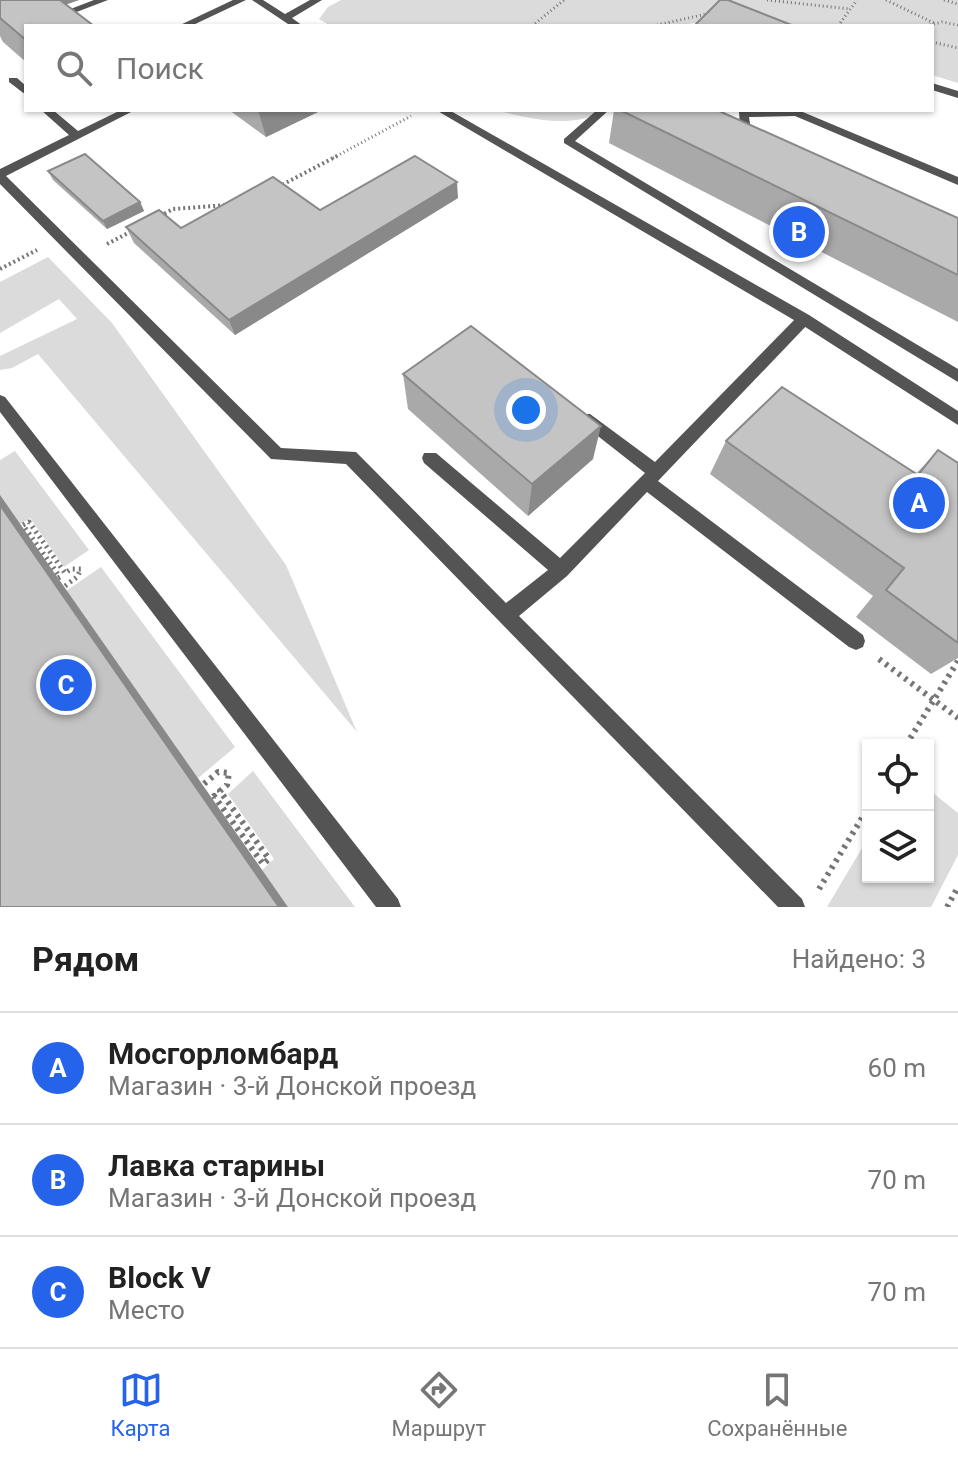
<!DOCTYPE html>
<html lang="ru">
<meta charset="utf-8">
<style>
body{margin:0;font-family:Roboto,sans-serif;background:#f2f2f2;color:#222}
.controls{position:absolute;right:24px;bottom:24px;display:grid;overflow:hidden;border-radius:0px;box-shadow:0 2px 6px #0004}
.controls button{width:72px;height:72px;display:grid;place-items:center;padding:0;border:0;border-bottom:2px solid #e0e0e0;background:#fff;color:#222;font:40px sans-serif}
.you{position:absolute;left:526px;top:410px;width:28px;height:28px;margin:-20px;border:6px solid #fff;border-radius:50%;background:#1a73e8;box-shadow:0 0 0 12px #1a73e833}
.badge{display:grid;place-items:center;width:52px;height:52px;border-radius:50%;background:#2563eb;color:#fff;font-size:26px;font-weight:700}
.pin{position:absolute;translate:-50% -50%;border:4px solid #fff;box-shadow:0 2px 8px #0006}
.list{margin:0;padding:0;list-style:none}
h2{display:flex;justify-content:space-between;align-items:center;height:104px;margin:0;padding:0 32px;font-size:34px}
h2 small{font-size:26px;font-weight:400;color:#767676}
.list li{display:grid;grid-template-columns:52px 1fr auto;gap:24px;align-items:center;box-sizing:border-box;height:112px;padding:0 32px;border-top:2px solid #e0e0e0}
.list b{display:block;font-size:30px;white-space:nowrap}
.list p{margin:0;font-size:26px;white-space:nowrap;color:#767676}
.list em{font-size:26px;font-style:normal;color:#767676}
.icon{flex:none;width:44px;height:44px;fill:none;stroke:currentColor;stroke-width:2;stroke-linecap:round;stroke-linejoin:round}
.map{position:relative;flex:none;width:958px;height:907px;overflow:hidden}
.search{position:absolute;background:#fff;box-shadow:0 2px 6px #0004;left:24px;right:24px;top:24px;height:88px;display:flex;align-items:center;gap:20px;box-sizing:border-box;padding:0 28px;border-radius:0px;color:#767676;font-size:30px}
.sheet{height:440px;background:#fff}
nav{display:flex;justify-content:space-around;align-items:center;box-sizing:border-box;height:112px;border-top:2px solid #e0e0e0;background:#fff;font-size:22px;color:#767676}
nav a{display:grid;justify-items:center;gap:4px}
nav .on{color:#2563eb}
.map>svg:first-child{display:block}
</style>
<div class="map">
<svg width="958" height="907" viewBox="0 0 958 907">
<rect width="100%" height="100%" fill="#fff"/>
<g fill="#dbdbdb">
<polygon points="341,0 958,0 958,83 932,75 932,26 765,26 705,21 677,26 331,26 319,19 328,7"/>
<path d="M 494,110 L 596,110 L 594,115 C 564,128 526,117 494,110 Z"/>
<polygon points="48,257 112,323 286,565 357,732 38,354 12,368 0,370 0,356 77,319 59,299 0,333 0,282"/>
<polygon points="15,451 89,550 64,567 30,518 19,525 0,498 0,460"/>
<polygon points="101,567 235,747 197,779 66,591"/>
<polygon points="253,771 355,907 288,907 262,870 274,859 228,794"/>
<polygon points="928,789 958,813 958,855 931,907 827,907 868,838 868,877 928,877"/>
</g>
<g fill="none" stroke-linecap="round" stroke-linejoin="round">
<g stroke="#767676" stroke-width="3" stroke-dasharray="1 3" stroke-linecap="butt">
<polyline points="767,0 850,9"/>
<polyline points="886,0 934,23"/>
<polyline points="944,0 958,4"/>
<polyline points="532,26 564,0"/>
<polyline points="653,26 711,13"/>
<polyline points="838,26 857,0"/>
<polyline points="926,26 942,22 958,25"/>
<polyline points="932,42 958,48"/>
<polyline points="333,158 411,116"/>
</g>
<g stroke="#767676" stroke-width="4" stroke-dasharray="2 3" stroke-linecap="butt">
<polyline points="278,187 337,156"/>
<polyline points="160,216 173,209 228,205"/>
<polyline points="107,244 134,230"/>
<polyline points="0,269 37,250"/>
</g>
<polyline stroke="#767676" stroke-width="5" stroke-dasharray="2 4" stroke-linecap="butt" points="53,581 60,577 23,525 29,522 65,573 71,569 81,569 77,577 61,589"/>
<g stroke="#767676" stroke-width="6" stroke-dasharray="3 5" stroke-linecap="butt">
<polyline points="879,659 958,718"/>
<polyline points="906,745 958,661"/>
<polyline points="198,789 218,772 229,773 227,785 220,791 269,859 263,864 214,796 208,802"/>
<polyline points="819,889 868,808"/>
<polyline points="947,907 958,887"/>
</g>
<g fill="#545454" fill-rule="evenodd">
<polygon points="94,0 108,0 40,26 26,26"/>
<polygon points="233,0 246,0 191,26 178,26"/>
<polygon points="9,78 17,78 26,86 26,95 9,82"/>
<polygon points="932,83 958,91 958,98 932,90"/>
<polygon points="41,110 53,110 78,131 121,110 135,110 6,176 281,448 356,452 506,603 548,570 424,463 422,458 424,453 436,453 560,558 645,473 580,422 577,418 580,414 590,414 655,462 799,315 809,315 811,319 809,323 658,481 863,635 865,641 863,647 856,650 849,647 647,492 567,576 519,616 802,899 805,907 778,907 346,464 271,459 0,184 0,169 69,135"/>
<polygon points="597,110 609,110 575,141 958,369 958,382 564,143 564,139"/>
<polygon points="798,110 958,177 958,185 795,116 749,117 753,143 747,146 741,143 739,112"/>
<polygon points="0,395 5,397 398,899 401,907 376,907 0,412"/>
</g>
<g fill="#545454" fill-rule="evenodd">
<polygon points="252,0 263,0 285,14 310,0 322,0 292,18 303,26 291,26"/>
<polygon points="436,110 449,110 809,315 958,411 958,425 799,323"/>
</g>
</g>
<g fill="#a9a9a9">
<polygon points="0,0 79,0 66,4 26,26 26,62 3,42 0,36"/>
<polygon points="229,110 318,110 318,112 266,137"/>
<polygon points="614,110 728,110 724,113 958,218 958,322 609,143"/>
<polygon points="48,171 140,202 144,211 107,229 53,180"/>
<polygon points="458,198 235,335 134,243 126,227 181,228 320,210"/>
<polygon points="403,374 593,459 528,516 408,409"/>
<polygon points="726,441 916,474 938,450 958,463 958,658 931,674 856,617 873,596 710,474"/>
</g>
<g fill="#898989">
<polygon points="0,0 79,0 45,12"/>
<polygon points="258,110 318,110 318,112 266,137"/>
<polygon points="457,182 458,198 235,335 229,320"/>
<polygon points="140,202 144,211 107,229 103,221"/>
<polygon points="601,426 593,459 528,516 532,484"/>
<polygon points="0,495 288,907 279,907 0,505"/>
</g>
<g fill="#c4c4c4" stroke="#898989" stroke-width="2">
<polygon points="0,0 60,0 94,26 26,26 26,40 0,18"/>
<polygon points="720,0 728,0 794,26 694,26"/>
<polygon points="620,110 717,110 958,218 958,275"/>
<polygon points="85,154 140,202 103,221 48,171"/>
<polygon points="415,156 457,182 229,320 126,227 159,210 181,228 273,177 320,210"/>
<polygon points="471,326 601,426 532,484 403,374"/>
<polygon points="782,387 918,475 938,450 958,463 958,643 886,590 904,568 726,441"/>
<polygon points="0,505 279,907 0,907"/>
</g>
</svg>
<div class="controls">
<button><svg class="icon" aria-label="locate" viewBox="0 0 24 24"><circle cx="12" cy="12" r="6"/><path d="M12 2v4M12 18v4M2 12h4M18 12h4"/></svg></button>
<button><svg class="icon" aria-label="layers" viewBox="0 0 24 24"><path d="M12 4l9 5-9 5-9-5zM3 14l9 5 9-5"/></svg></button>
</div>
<div class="you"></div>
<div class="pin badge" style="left:919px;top:503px">A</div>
<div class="pin badge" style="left:799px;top:232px">B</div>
<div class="pin badge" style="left:66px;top:685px">C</div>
<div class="search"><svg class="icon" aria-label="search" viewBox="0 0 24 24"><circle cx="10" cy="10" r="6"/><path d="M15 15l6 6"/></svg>Поиск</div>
</div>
<section class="sheet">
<h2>Рядом<small>Найдено: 3</small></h2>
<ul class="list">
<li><span class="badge">A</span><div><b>Мосгорломбард</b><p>Магазин · 3-й Донской проезд</p></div><em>60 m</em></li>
<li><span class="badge">B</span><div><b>Лавка старины</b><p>Магазин · 3-й Донской проезд</p></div><em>70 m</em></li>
<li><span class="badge">C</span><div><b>Block V</b><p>Место</p></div><em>70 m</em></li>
</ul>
</section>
<nav>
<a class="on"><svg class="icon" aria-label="map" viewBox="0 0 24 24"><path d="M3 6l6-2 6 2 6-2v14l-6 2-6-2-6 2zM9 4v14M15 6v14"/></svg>Карта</a>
<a><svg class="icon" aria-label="directions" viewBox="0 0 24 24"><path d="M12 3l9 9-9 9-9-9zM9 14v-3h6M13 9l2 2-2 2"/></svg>Маршрут</a>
<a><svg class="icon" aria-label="saved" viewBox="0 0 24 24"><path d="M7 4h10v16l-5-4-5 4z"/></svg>Сохранённые</a>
</nav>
